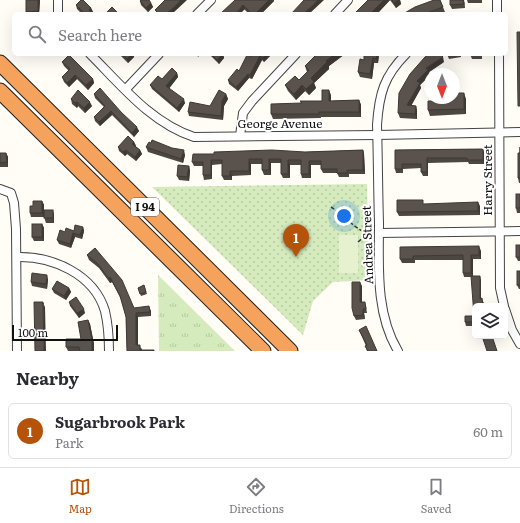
<!DOCTYPE html>
<style>
body{margin:0;font-family:Literata,serif;background:#f2f2f3;color:#2b2b33}
.controls{position:absolute;right:12px;bottom:12px;display:grid;overflow:hidden;border-radius:6px;box-shadow:0 4px 16px #0002}
.controls button{width:36px;height:36px;display:grid;place-items:center;padding:0;border:0;border-bottom:1px solid #e1e1e2;background:#fff;color:#2b2b33;font:20px sans-serif}
.compass{position:absolute;left:424px;top:68px;width:36px;height:36px;border-radius:50%;background:#fff;box-shadow:0 4px 16px #0002;rotate:180deg}
.scale{position:absolute;left:12px;bottom:10px;width:106px;box-sizing:border-box;padding-left:4px;border:2px solid #111;border-top:0;font-size:11px;line-height:14px;white-space:nowrap;color:#111;-webkit-text-stroke:3px #fff;paint-order:stroke}
.you{position:absolute;left:344px;top:216px;width:14px;height:14px;margin:-10px;border:3px solid #fff;border-radius:50%;background:#1a73e8;box-shadow:0 0 0 6px #1a73e833}
.badge{display:grid;place-items:center;width:26px;height:26px;border-radius:50%;background:#b45309;color:#fff;font-size:13px;font-weight:700}
.pin{position:absolute;translate:-50% -33px;filter:drop-shadow(0 1px 2px #0008)}
.pin::after{content:'';position:absolute;top:21px;width:14px;height:12px;background:inherit;clip-path:polygon(0 0,100% 0,50% 100%)}
.list{margin:0;padding:0;list-style:none}
h2{display:flex;justify-content:space-between;align-items:center;height:52px;margin:0;padding:0 16px;font-size:17px}
h2 small{font-size:13px;font-weight:400;color:#7c7c81}
.list li{display:grid;grid-template-columns:26px 1fr auto;gap:12px;align-items:center;box-sizing:border-box;height:56px;margin:0 8px 8px;padding:0 8px;border:1px solid #e1e1e2;border-radius:6px}
.list b{display:block;font-size:15px;white-space:nowrap}
.list p{margin:0;font-size:13px;white-space:nowrap;color:#7c7c81}
.list em{font-size:13px;font-style:normal;color:#7c7c81}
.icon{flex:none;width:22px;height:22px;fill:none;stroke:currentColor;stroke-width:2;stroke-linecap:round;stroke-linejoin:round}
.map{position:relative;flex:none;width:520px;height:351px;overflow:hidden}
.search{position:absolute;background:#fff;box-shadow:0 4px 16px #0002;left:12px;right:12px;top:12px;height:44px;display:flex;align-items:center;gap:10px;box-sizing:border-box;padding:0 14px;border-radius:6px;color:#7c7c81;font-size:15px}
.sheet{height:116px;background:#fff}
nav{display:flex;justify-content:space-around;align-items:center;box-sizing:border-box;height:56px;border-top:1px solid #e1e1e2;background:#fff;font-size:11px;color:#7c7c81}
nav a{display:grid;justify-items:center;gap:2px}
nav .on{color:#b45309}
.map>svg:first-child{display:block}
</style>
<div class="map">
<svg width="520" height="351" viewBox="0 0 520 351">
<defs>
<pattern id="grass-tufts" width="24" height="20" patternUnits="userSpaceOnUse"><rect width="24" height="20" fill="#d5ebbd"/><path d="M3 7l-1-3M5 7V3M7 7l1-3M15 17l-1-3M17 17v-4M19 17l1-3" fill="none" stroke="#b6c8a1"/></pattern>
<pattern id="park-dots" width="8" height="8" patternUnits="userSpaceOnUse"><rect width="8" height="8" fill="#d5ebbd"/><path d="M2 2h.1M6 6h.1" fill="none" stroke="#b6c8a1" stroke-width="1.8" stroke-linecap="round"/></pattern>
</defs>
<rect width="100%" height="100%" fill="#fffdf5"/>
<polygon fill="url(#grass-tufts)" points="158,275 235,351 159,351"/>
<polygon fill="url(#park-dots)" points="367,184 369,280 333,282 313,301 303,335 152,187"/>
<rect fill="#e6f2cf" x="339" y="235" width="19" height="38"/>
<g fill="none" stroke-linecap="round" stroke-linejoin="round">
<defs>
<g id="minor">
<polyline points="58,0 58,14"/>
<polyline points="497,0 497,14"/>
<polyline points="197,14 211,0"/>
<polyline points="335,14 348,0"/>
<path d="M 90,54 C 121,85 151,123 194,137 L 377,135 L 520,132"/>
<polyline points="499,54 500,288 504,306"/>
<polyline points="126,89 159,54"/>
<polyline points="240,136 243,113 252,101 296,54"/>
<polyline points="0,189 11,193 14,203 16,229 17,351"/>
<polyline points="379,233 520,231"/>
<path d="M 17,257 C 52,256 94,274 105,311 C 108,324 109,338 109,351"/>
<polyline points="505,309 512,330 520,344"/>
<path d="M 398,351 C 375,313 379,265 379,223 C 378,190 378,158 377,125 C 379,94 384,76 406,54"/>
</g>
<g id="motorway">
<polyline points="0,63 290,351"/>
<polyline points="0,91 263,351"/>
</g>
</defs>
<use href="#minor" stroke="#444" stroke-width="10"/>
<use href="#motorway" stroke="#222" stroke-width="17"/>
<g stroke="#333" stroke-width="1.5" stroke-dasharray="4 2" stroke-linecap="butt">
<path d="M 331,207 C 342,214 358,232 370,234"/>
<polyline points="358,242 367,234"/>
</g>
<use href="#minor" stroke="#fff" stroke-width="8"/>
<use href="#motorway" stroke="#f5a25d" stroke-width="15"/>
</g>
<g fill="#4d4742">
<polygon points="40,0 39,14 27,14 26,12"/>
<polygon points="235,0 274,0 274,1 261,14 249,14"/>
<polygon points="368,0 400,0 401,4 396,8 390,0 377,14 356,14 355,13"/>
<polygon points="440,0 445,12 439,14 403,14"/>
<polygon points="464,0 465,8 452,9 450,5"/>
<polygon points="467,0 482,0 482,3 468,3"/>
<polygon points="140,1 151,3 153,7 148,12 141,5"/>
<polygon points="76,5 91,8 93,12 92,13 93,14 82,14 77,9"/>
<polygon points="119,54 133,54 134,57 128,63"/>
<polygon points="209,54 223,54 224,58 219,64"/>
<polygon points="253,54 272,54 264,62 262,60 252,79 249,78 238,91 229,84 228,80 239,71"/>
<polygon points="317,54 345,54 329,66 329,69 314,83 316,88 309,95 305,91 296,100 288,91 285,85 299,80 307,72 305,66"/>
<polygon points="379,54 378,63 374,63 372,79 360,77 358,72 364,60"/>
<polygon points="447,54 461,54 461,57 449,59"/>
<polygon points="470,54 482,54 482,59 472,59"/>
<polygon points="62,62 93,79 94,83 88,90 77,79 69,87 64,82 62,77 69,71 64,66"/>
<polygon points="444,62 429,72 430,75 420,85 421,88 411,105 416,106 417,111 417,119 400,118 398,113 410,74"/>
<polygon points="177,73 178,77 169,88 185,103 179,112 152,89 150,85 162,79"/>
<polygon points="454,89 455,93 466,99 466,114 430,116 428,110 434,101 454,98"/>
<polygon points="94,94 121,112 139,131 134,137 112,115 100,126 95,121 94,117 104,107 95,98"/>
<polygon points="226,94 228,99 224,106 223,120 189,116 188,112 210,106"/>
<polygon points="331,95 331,101 359,100 361,105 361,117 321,117 321,118 273,119 271,114 301,103 300,101 322,101"/>
<polygon points="71,99 92,106 85,113 78,106 77,108 72,104"/>
<polygon points="134,142 136,146 135,146 140,150 142,154 136,161 127,154 125,156 119,151 118,147"/>
<polygon points="146,147 185,155 183,163 148,152"/>
<polygon points="520,147 520,183 519,183 518,178"/>
<polygon points="483,149 484,153 484,164 469,164 468,162 428,163 428,176 423,176 421,172 421,168 403,169 403,173 396,173 395,169 395,150"/>
<polygon points="363,150 364,154 365,174 349,174 349,177 339,177 337,173 323,173 321,169 321,165 311,165 311,178 302,178 301,174 301,165 290,165 290,178 283,178 281,174 281,163 271,163 271,175 264,175 262,170 262,164 251,164 251,175 232,176 232,180 224,180 222,176 222,164 212,165 212,179 204,180 203,175 203,166 194,166 192,162 214,154 305,152"/>
<polygon points="0,153 6,153 8,157 8,167 0,167"/>
<polygon points="189,166 190,171 189,181 179,180 177,176"/>
<polygon points="520,194 520,213 517,213 516,208"/>
<polygon points="42,201 44,205 44,210 54,214 54,223 46,223 44,217 31,217 30,213 33,206"/>
<polygon points="480,206 480,215 399,216 397,212"/>
<polygon points="42,224 44,228 44,241 34,241 32,237"/>
<polygon points="83,227 84,231 82,239 75,237 71,248 59,244 57,240 65,232 74,231"/>
<polygon points="520,245 520,261 518,261 516,257"/>
<polygon points="400,247 481,251 481,259 473,259 473,276 481,280 481,298 484,303 484,306 475,306 475,326 466,326 465,322 474,316 472,277 464,277 463,273 463,260 415,260 415,263 402,263 400,259"/>
<polygon points="95,248 134,308 151,311 151,316 138,317 138,345 142,349 142,350 154,350 154,351 127,351 126,317 121,299 112,282 110,283 99,268 89,260 87,255"/>
<polygon points="520,271 520,289 519,289 517,285"/>
<polygon points="48,279 47,289 32,286 31,282"/>
<polygon points="144,285 147,294 141,296 138,288"/>
<polygon points="362,286 362,302 366,306 367,313 364,313 365,319 356,320 354,316"/>
<polygon points="69,288 71,292 66,300 54,293 52,289"/>
<polygon points="69,302 85,313 79,318 70,306"/>
<polygon points="88,320 90,324 94,344 94,351 68,351 66,347 81,339"/>
<polygon points="359,330 377,351 367,351 365,346 366,346"/>
</g>
<g fill="#3f3936">
<polygon points="38,0 40,0 39,14 38,11"/>
<polygon points="181,0 187,0 172,14 166,14"/>
<polygon points="269,0 274,0 274,1 261,14 255,14"/>
<polygon points="318,0 324,0 309,14 303,14"/>
<polygon points="384,0 390,0 377,14 370,14"/>
<polygon points="398,0 400,0 401,4 396,8 394,3"/>
<polygon points="463,0 464,0 465,8"/>
<polygon points="151,3 153,7 148,12 146,8"/>
<polygon points="243,5 245,9 240,14 235,14"/>
<polygon points="91,8 93,12 91,14 89,10"/>
<polygon points="132,54 133,54 134,57 128,63 127,59"/>
<polygon points="197,54 201,54 198,57"/>
<polygon points="223,54 224,58 219,64 217,60"/>
<polygon points="266,54 272,54 264,62 263,58"/>
<polygon points="335,54 345,54 329,66 329,69 314,83 316,88 309,95 306,89 311,78 326,61"/>
<polygon points="377,54 379,54 378,63 376,59"/>
<polygon points="260,56 262,60 252,79 250,75"/>
<polygon points="443,57 444,62 429,72 430,75 420,85 421,88 409,110 407,105 417,81 426,68"/>
<polygon points="373,58 374,63 372,79 370,74"/>
<polygon points="177,73 178,77 168,90 166,86"/>
<polygon points="248,74 249,78 238,91 236,87"/>
<polygon points="75,75 77,79 69,87 67,83"/>
<polygon points="93,79 94,83 88,90 86,85"/>
<polygon points="302,85 305,91 296,100 294,94"/>
<polygon points="329,90 331,95 331,105 329,101"/>
<polygon points="464,93 466,99 466,114 464,109"/>
<polygon points="226,94 228,99 224,106 223,120 221,116 222,101"/>
<polygon points="184,99 185,103 179,112 177,108"/>
<polygon points="359,100 361,105 361,117 359,112"/>
<polygon points="77,102 78,106 77,108 75,103"/>
<polygon points="90,102 92,106 85,113 84,108"/>
<polygon points="416,106 417,111 417,119 415,114"/>
<polygon points="111,111 112,115 100,126 99,122"/>
<polygon points="137,127 139,131 134,137 132,133"/>
<polygon points="134,142 136,146 133,148 132,144"/>
<polygon points="483,149 484,153 484,164 483,160"/>
<polygon points="126,150 127,154 125,156 123,152"/>
<polygon points="140,150 142,154 136,161 135,157"/>
<polygon points="184,150 185,155 183,163 181,159"/>
<polygon points="363,150 364,154 365,174 363,170"/>
<polygon points="6,153 8,157 8,167 7,162"/>
<polygon points="427,158 428,163 428,176 427,172"/>
<polygon points="249,159 251,164 251,175 249,171"/>
<polygon points="269,159 271,163 271,175 269,170"/>
<polygon points="211,160 212,165 212,179 211,175"/>
<polygon points="288,160 290,165 290,178 288,174"/>
<polygon points="309,161 311,165 311,178 309,174"/>
<polygon points="189,166 190,171 189,181 187,177"/>
<polygon points="230,171 232,176 232,180 230,176"/>
<polygon points="42,201 44,205 44,217 42,213"/>
<polygon points="478,202 480,206 480,215 478,211"/>
<polygon points="53,210 54,214 54,223 53,218"/>
<polygon points="42,224 44,228 44,241 42,237"/>
<polygon points="83,227 84,231 82,239 80,235"/>
<polygon points="73,233 75,237 71,248 70,244"/>
<polygon points="479,246 481,251 481,259 479,255"/>
<polygon points="471,255 473,259 473,277 471,273"/>
<polygon points="47,275 48,279 47,289 46,284"/>
<polygon points="480,276 481,280 481,303 480,299"/>
<polygon points="110,277 112,282 110,283 109,279"/>
<polygon points="360,282 362,286 362,307 360,302"/>
<polygon points="69,288 71,292 66,300 64,296"/>
<polygon points="43,303 45,307 46,351 44,351"/>
<polygon points="149,306 151,311 151,316 150,312"/>
<polygon points="84,309 85,313 79,318 77,313"/>
<polygon points="363,309 364,313 365,319 363,315"/>
<polygon points="136,313 138,317 138,349 136,345"/>
<polygon points="88,320 90,324 94,344 94,351 92,351"/>
</g>
<g fill="#5a524d" stroke="#3f3936">
<polygon points="26,0 38,0 38,11 26,12"/>
<polygon points="81,0 83,0 91,8 89,10 93,14 85,14 76,5"/>
<polygon points="141,0 149,0 151,3 146,8 140,1"/>
<polygon points="165,0 181,0 166,14 155,14 157,12 155,10"/>
<polygon points="235,0 269,0 255,14 252,14 243,5 235,14 220,14"/>
<polygon points="304,0 318,0 303,14 291,14"/>
<polygon points="368,0 384,0 370,14 356,14 355,13"/>
<polygon points="392,0 398,0 394,3"/>
<polygon points="434,0 440,0 443,7 425,14 403,14 415,7"/>
<polygon points="450,0 463,0 464,4 450,5"/>
<polygon points="112,7 118,13 117,14 105,14"/>
<polygon points="517,32 520,32 520,106 518,106"/>
<polygon points="122,54 132,54 127,59"/>
<polygon points="211,54 223,54 217,60"/>
<polygon points="253,54 266,54 263,58 260,56 250,75 248,74 236,87 228,80 237,69 239,71 247,55 251,57"/>
<polygon points="317,54 335,54 326,61 327,62 311,78 314,82 306,89 302,85 294,94 285,85 295,76 299,80 309,70 305,66"/>
<polygon points="364,54 377,54 376,59 373,58 370,74 358,72 360,59 364,60"/>
<polygon points="430,54 440,54 443,57 426,68 428,70 417,81 420,83 407,105 416,106 415,114 398,113 399,93 410,74 425,57"/>
<polygon points="69,55 93,79 86,85 75,75 67,83 62,77 70,69 62,62"/>
<polygon points="172,68 177,73 166,86 184,99 177,108 150,85 158,76 162,79"/>
<polygon points="100,88 121,112 137,127 132,133 111,111 99,122 94,117 105,106 94,94"/>
<polygon points="78,90 90,102 84,108 77,102 75,103 71,99"/>
<polygon points="219,90 226,94 222,101 221,116 188,112 190,102 210,106"/>
<polygon points="322,90 329,90 329,101 359,100 359,112 319,112 319,114 271,114 271,104 302,103 300,101 322,101"/>
<polygon points="454,93 464,93 464,109 428,110 428,101 434,101 434,98 454,98"/>
<polygon points="128,136 134,142 132,144 140,150 135,157 126,150 123,152 118,147"/>
<polygon points="152,140 172,148 184,150 181,159 146,147 149,142 151,143"/>
<polygon points="520,147 520,178 518,178 518,153 520,153"/>
<polygon points="483,149 483,160 467,160 467,158 427,158 427,172 421,172 421,164 402,164 402,169 395,169 395,150"/>
<polygon points="272,150 305,152 363,150 363,170 347,170 347,173 337,173 337,169 321,169 321,161 309,161 309,174 301,174 301,160 288,160 288,174 281,174 281,159 269,159 269,170 262,170 262,159 249,159 249,171 230,171 230,176 222,176 222,160 211,160 211,175 203,175 203,162 192,162 193,154 214,154 214,152"/>
<polygon points="0,153 6,153 7,162 0,163"/>
<polygon points="178,165 189,166 187,177 177,176"/>
<rect x="516" y="194" width="4" height="14"/>
<polygon points="397,200 423,200 423,204 478,202 478,211 397,212"/>
<polygon points="33,201 42,201 42,213 30,213 30,206 33,206"/>
<rect x="44" y="210" width="9" height="8"/>
<rect x="32" y="224" width="10" height="13"/>
<polygon points="75,225 83,227 80,235 73,233 70,244 57,240 60,230 65,232 66,228 74,231"/>
<rect x="516" y="245" width="4" height="12"/>
<polygon points="479,246 479,255 471,255 471,273 463,273 463,255 413,256 413,259 400,259 400,247"/>
<polygon points="95,248 122,280 134,308 149,306 150,312 136,313 136,345 140,345 140,350 154,350 154,351 127,351 126,317 120,296 110,277 109,279 97,263 87,255"/>
<rect x="517" y="271" width="3" height="14"/>
<polygon points="32,273 47,275 46,284 31,282"/>
<polygon points="471,276 480,276 480,299 482,298 483,306 475,306 475,322 465,322 465,316 474,316"/>
<polygon points="57,281 69,288 64,296 52,289"/>
<polygon points="352,282 360,282 360,302 365,302 366,309 363,309 363,315 354,316 352,308"/>
<polygon points="144,285 146,292 140,294 138,288"/>
<polygon points="76,297 84,309 77,313 69,302"/>
<polygon points="34,302 43,302 43,304 43,303 44,351 35,351"/>
<polygon points="88,320 92,340 92,351 80,351 79,347 66,347 66,339 81,339 78,322"/>
<polygon points="366,326 377,351 368,351 365,346 367,345 359,330"/>
<polygon points="482,336 492,336 497,351 487,351"/>
</g>
<g text-anchor="middle" stroke-width="4" stroke-linejoin="round" paint-order="stroke">
<rect fill="#fff" stroke="#585858" stroke-width="1" x="131" y="198" width="28" height="18" rx="3"/>
<g font-size="11" font-weight="bold" fill="#111">
<text x="145" y="211">I 94</text>
</g>
<g font-size="12" fill="#111" stroke="#fff">
<text x="280" y="128">George Avenue</text>
<text transform="translate(488 180) rotate(-90)" y="4">Harry Street</text>
<text transform="translate(368 245) rotate(-92)" y="4">Andrea Street</text>
</g>
</g>
</svg>
<div class="controls">
<button><svg class="icon" aria-label="layers" viewBox="0 0 24 24"><path d="M12 4l9 5-9 5-9-5zM3 14l9 5 9-5"/></svg></button>
</div>
<svg class="compass" viewBox="-18 -18 36 36"><path d="M0-13l5 13h-10z" fill="#e53935"/><path d="M0 13l5-13h-10z" fill="#7c7c81"/></svg>
<div class="scale">100 m</div>
<div class="you"></div>
<div class="pin badge" style="left:296px;top:257px">1</div>
<div class="search"><svg class="icon" aria-label="search" viewBox="0 0 24 24"><circle cx="10" cy="10" r="6"/><path d="M15 15l6 6"/></svg>Search here</div>
</div>
<section class="sheet">
<h2>Nearby<small></small></h2>
<ul class="list">
<li><span class="badge">1</span><div><b>Sugarbrook Park</b><p>Park</p></div><em>60 m</em></li>
</ul>
</section>
<nav>
<a class="on"><svg class="icon" aria-label="map" viewBox="0 0 24 24"><path d="M3 6l6-2 6 2 6-2v14l-6 2-6-2-6 2zM9 4v14M15 6v14"/></svg>Map</a>
<a><svg class="icon" aria-label="directions" viewBox="0 0 24 24"><path d="M12 3l9 9-9 9-9-9zM9 14v-3h6M13 9l2 2-2 2"/></svg>Directions</a>
<a><svg class="icon" aria-label="saved" viewBox="0 0 24 24"><path d="M7 4h10v16l-5-4-5 4z"/></svg>Saved</a>
</nav>
